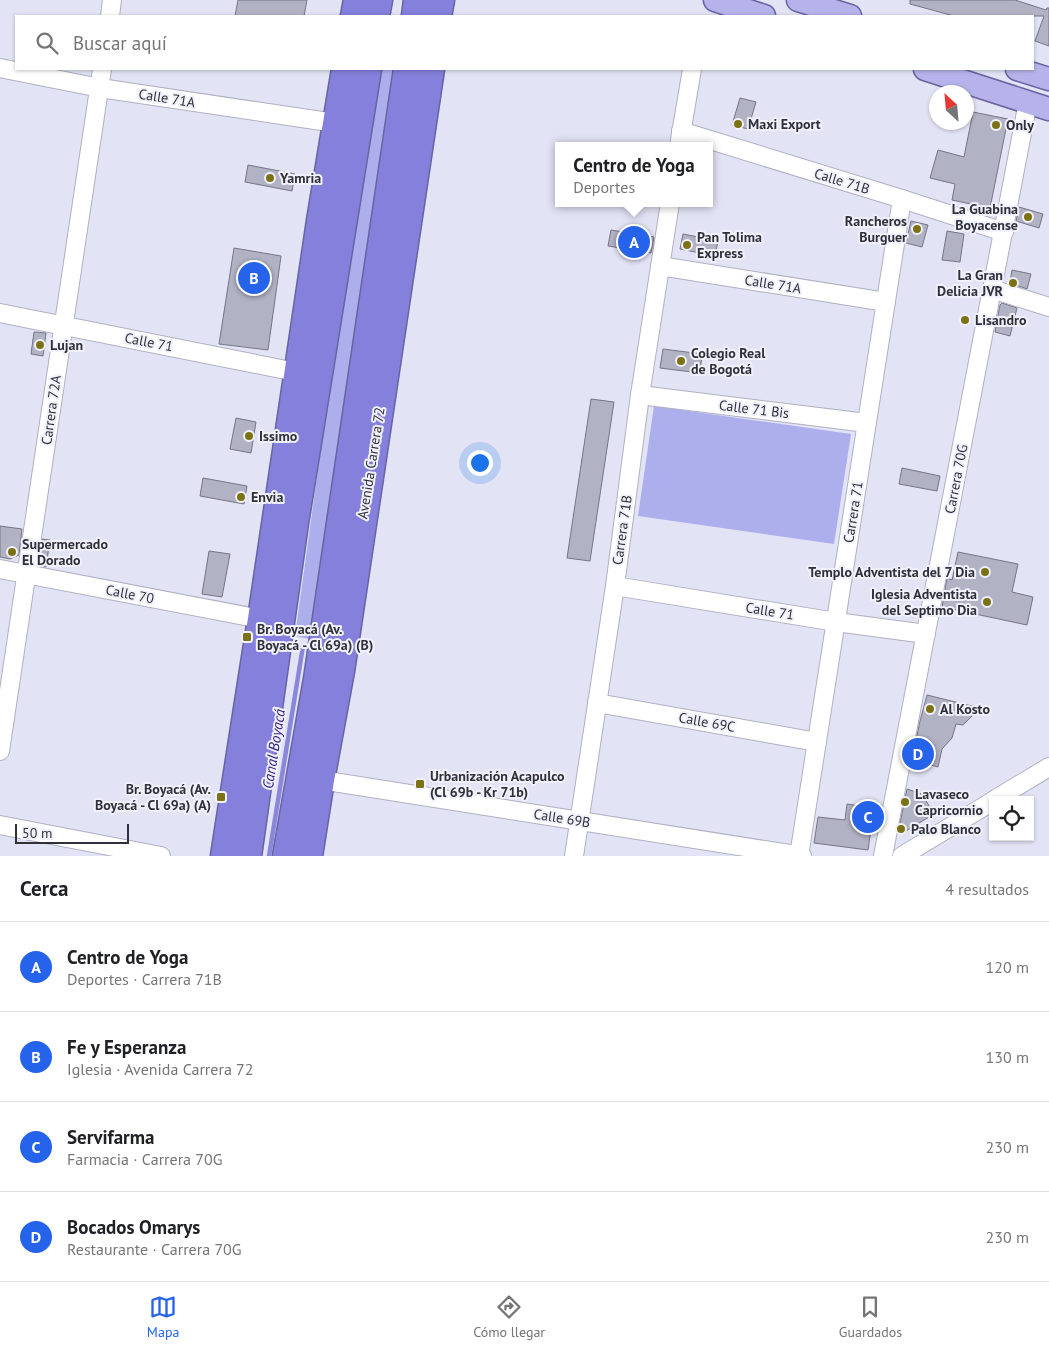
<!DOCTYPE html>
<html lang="es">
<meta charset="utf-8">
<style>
body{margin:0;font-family:"PT Sans",sans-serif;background:#f6f6f6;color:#202124}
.controls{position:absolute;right:15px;bottom:15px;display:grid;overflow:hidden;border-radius:0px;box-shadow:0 1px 4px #0004}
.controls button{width:45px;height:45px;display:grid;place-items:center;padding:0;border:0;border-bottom:1px solid #e0e0e0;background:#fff;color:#202124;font:25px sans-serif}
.compass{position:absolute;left:929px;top:85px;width:45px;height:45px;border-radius:50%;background:#fff;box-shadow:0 1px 4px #0004;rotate:334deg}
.scale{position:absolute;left:15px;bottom:12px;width:114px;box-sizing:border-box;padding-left:5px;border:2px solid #303138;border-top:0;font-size:14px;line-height:18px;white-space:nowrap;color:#303138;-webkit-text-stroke:4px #f0f1fc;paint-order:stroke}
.you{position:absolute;left:479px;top:462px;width:18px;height:18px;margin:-12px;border:4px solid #fff;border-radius:50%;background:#1a73e8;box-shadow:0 0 0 8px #1a73e833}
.badge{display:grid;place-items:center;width:32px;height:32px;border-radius:50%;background:#2563eb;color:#fff;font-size:16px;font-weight:700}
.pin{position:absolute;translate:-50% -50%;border:2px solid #fff;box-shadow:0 1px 5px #0006}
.popup{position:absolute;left:555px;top:142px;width:158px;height:65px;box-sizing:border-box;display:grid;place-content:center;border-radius:0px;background:#fff;filter:drop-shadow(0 1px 4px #0005);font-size:16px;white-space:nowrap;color:#757577}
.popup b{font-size:19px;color:#202124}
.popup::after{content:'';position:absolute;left:50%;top:100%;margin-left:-10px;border:10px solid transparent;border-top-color:#fff}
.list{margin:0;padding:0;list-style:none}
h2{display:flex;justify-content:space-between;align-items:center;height:65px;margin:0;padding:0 20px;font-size:21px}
h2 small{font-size:16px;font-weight:400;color:#757577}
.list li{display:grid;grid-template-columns:32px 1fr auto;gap:15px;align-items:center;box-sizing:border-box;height:90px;padding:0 20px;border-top:1px solid #e0e0e0}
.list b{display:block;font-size:19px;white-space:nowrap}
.list p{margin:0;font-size:16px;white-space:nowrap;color:#757577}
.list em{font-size:16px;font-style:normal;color:#757577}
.icon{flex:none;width:28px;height:28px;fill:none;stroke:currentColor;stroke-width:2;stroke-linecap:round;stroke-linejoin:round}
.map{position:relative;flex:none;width:1049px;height:856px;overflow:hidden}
.search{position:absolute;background:#fff;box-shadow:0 1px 4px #0004;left:15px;right:15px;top:15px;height:55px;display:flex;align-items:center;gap:12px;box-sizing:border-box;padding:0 18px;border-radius:0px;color:#757577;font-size:19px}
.sheet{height:425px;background:#fff}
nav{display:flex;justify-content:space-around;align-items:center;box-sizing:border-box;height:70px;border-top:1px solid #e0e0e0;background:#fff;font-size:14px;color:#757577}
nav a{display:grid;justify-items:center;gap:2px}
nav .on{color:#2563eb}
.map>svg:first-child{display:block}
</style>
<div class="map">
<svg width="1049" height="856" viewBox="0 0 1049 856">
<rect width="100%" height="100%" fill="#e2e3f5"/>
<g fill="#adaeec">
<polygon points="376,69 397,69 314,640 295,636 344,282"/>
<polygon points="654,406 851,434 834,544 638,516"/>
</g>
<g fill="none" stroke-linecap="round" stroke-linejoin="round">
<polyline stroke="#8a87da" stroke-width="4.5" points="269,856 303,646"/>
</g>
<g fill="#b1b2c4" stroke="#757586">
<polygon points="238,0 307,0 304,16 235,16"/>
<polygon points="910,0 1015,0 1046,10 1047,8 1049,8 1049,46 1035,41 1044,16 954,16 910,4"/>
<polygon points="740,98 756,102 748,129 732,125"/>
<polygon points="973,112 1008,119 990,208 952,200 955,184 930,178 938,150 964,157"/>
<polygon points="248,165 295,174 292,191 245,182"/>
<polygon points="1019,207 1043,214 1039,228 1016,221"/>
<polygon points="911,221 928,225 922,247 906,243"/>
<polygon points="611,230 654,237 651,253 608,246"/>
<polygon points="947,231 964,234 960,262 942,260"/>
<polygon points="683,234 718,241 715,256 680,249"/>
<polygon points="234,248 281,256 268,350 219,344"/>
<polygon points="1012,270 1031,274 1027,289 1010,283"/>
<polygon points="1002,303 1017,308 1010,336 995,332 1000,305"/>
<polygon points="34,332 46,333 43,356 31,354"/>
<polygon points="663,349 702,354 700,373 660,368"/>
<polygon points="591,399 614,402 590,561 567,558"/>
<polygon points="236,418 256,422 251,453 230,449"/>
<polygon points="902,468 940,476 937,491 899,484"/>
<polygon points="203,478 247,486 244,504 200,496"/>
<polygon points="0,526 22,529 19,555 10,559 0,557"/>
<polygon points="42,539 50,540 46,567 38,566"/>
<polygon points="209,551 230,554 222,597 202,594"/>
<polygon points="958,552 1018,564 1012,592 1033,597 1027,625 942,607 947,578 952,580"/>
<polygon points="927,695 980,708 963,725 956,724 952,738 942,749 938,767 912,760 920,721"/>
<polygon points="907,789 922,794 934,814 901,834 898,833"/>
<polygon points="847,804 874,808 868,850 814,843 818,817 845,820"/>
</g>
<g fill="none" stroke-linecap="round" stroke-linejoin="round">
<defs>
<g id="minor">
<polyline points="110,16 112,0"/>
<polyline points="0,68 100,88 335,123"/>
<polyline points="681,131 902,199 1004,232"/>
<polyline points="679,146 692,69"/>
<polyline points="660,266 886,302"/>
<polyline points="992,289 1049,307"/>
<polyline points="0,313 286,370 298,371"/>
<polyline points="640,395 867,423"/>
<polyline points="0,569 261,619"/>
<polyline points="615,586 836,622 926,634"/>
<polyline points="597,703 817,742"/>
<polyline points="0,751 102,69"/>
<polyline points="321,780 802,856"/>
<polyline points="994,800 1049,767"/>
<polyline points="0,825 161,856"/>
<polyline points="574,856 615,586 640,395 670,203"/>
<polyline points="799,856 902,199"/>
<polyline points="883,856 1028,102"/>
<polyline points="902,856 993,801"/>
</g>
<g id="major">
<polyline points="715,0 764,16"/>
<polyline points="798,0 850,16"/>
<polyline points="925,69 1049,109"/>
<polyline points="1017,69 1049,79"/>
</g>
<g id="highway">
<polyline points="354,16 357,0"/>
<polyline points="376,16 379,0"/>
<polyline points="415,16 417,0"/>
<polyline points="438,16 441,0"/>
<polyline points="224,856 261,619 320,221 345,69"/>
<polyline points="248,856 295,523 368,69"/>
<polyline points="286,856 317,679 407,69"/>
<polyline points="309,856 321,780 341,671 431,69"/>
</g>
</defs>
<use href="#minor" stroke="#b0b0c2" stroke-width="20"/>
<use href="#major" stroke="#6764a2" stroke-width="25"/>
<use href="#highway" stroke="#6764a2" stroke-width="29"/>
<use href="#minor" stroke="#fff" stroke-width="18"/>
<use href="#major" stroke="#b5b3e9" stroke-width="22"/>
<use href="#highway" stroke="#8480db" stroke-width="26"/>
</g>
<g fill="#7b7214" stroke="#f0f1fc" stroke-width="2">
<circle cx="738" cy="124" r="5"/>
<circle cx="996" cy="125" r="5"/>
<circle cx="270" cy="178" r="5"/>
<circle cx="1028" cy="217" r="5"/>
<circle cx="917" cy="229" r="5"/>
<circle cx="687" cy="245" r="5"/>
<circle cx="1013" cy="283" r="5"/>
<circle cx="965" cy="320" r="5"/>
<circle cx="40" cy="345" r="5"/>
<circle cx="681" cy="361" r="5"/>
<circle cx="249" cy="436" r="5"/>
<circle cx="241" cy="497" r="5"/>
<circle cx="12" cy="552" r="5"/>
<circle cx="985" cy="572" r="5"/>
<circle cx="987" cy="602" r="5"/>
<rect x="242" y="632" width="10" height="10" rx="2.5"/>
<circle cx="930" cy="709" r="5"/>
<rect x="415" y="779" width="10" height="10" rx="2.5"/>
<rect x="216" y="792" width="10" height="10" rx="2.5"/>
<circle cx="905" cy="802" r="5"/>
<circle cx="901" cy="829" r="5"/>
</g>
<g text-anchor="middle" stroke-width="4" stroke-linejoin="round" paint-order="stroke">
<g font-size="14" fill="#303138" stroke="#f0f1fc">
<text transform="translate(167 98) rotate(9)" y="5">Calle 71A</text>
<text transform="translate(842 181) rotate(17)" y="5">Calle 71B</text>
<text transform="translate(773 284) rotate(9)" y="5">Calle 71A</text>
<text transform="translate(149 342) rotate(11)" y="5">Calle 71</text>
<text transform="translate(754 409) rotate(7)" y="5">Calle 71 Bis</text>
<text transform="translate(51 410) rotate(-82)" y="5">Carrera 72A</text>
<text transform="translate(371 463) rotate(-81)" y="5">Avenida Carrera 72</text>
<text transform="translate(956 479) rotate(-79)" y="5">Carrera 70G</text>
<text transform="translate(853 512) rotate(-81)" y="5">Carrera 71</text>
<text transform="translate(622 530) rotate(-82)" y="5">Carrera 71B</text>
<text transform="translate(130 594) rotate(11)" y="5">Calle 70</text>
<text transform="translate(770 611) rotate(9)" y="5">Calle 71</text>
<text transform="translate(707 722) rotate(10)" y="5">Calle 69C</text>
<text transform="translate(562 818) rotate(9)" y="5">Calle 69B</text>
</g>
<g font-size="14" font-weight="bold" fill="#303138" stroke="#f0f1fc" text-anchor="start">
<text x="748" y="129">Maxi Export</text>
<text x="1006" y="130">Only</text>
<text x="280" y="183">Yamria</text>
<text x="1018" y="214" text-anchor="end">La Guabina<tspan x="1018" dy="16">Boyacense</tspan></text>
<text x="907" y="226" text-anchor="end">Rancheros<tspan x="907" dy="16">Burguer</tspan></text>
<text x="697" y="242">Pan Tolima<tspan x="697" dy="16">Express</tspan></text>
<text x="1003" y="280" text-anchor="end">La Gran<tspan x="1003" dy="16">Delicia JVR</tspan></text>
<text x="975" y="325">Lisandro</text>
<text x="50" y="350">Lujan</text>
<text x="691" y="358">Colegio Real<tspan x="691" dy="16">de Bogotá</tspan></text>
<text x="259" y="441">Issimo</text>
<text x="251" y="502">Envia</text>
<text x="22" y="549">Supermercado<tspan x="22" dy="16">El Dorado</tspan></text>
<text x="975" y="577" text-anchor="end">Templo Adventista del 7 Dia</text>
<text x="977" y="599" text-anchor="end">Iglesia Adventista<tspan x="977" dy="16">del Septimo Dia</tspan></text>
<text x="257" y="634">Br. Boyacá (Av.<tspan x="257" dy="16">Boyacá - Cl 69a) (B)</tspan></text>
<text x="940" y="714">Al Kosto</text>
<text x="430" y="781">Urbanización Acapulco<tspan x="430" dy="16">(Cl 69b - Kr 71b)</tspan></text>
<text x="211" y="794" text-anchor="end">Br. Boyacá (Av.<tspan x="211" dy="16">Boyacá - Cl 69a) (A)</tspan></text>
<text x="915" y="799">Lavaseco<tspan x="915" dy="16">Capricornio</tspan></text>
<text x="911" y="834">Palo Blanco</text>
</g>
<g font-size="15" font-style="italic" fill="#362484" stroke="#f0f1fc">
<text transform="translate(274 749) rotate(-81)" y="5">Canal Boyacá</text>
</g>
</g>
</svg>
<div class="controls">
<button><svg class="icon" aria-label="locate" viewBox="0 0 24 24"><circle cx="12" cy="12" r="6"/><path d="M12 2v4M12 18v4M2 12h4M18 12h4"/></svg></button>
</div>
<svg class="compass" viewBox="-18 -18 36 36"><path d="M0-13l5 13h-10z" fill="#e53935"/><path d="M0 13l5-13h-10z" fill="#757577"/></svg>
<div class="scale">50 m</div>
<div class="you"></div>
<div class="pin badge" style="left:634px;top:242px">A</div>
<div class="popup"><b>Centro de Yoga</b>Deportes</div>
<div class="pin badge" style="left:254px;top:278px">B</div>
<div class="pin badge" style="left:868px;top:817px">C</div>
<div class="pin badge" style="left:918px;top:754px">D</div>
<div class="search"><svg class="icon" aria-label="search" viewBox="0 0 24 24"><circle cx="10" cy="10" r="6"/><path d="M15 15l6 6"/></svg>Buscar aquí</div>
</div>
<section class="sheet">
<h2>Cerca<small>4 resultados</small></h2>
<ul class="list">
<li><span class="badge">A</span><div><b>Centro de Yoga</b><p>Deportes · Carrera 71B</p></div><em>120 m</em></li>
<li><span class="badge">B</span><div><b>Fe y Esperanza</b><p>Iglesia · Avenida Carrera 72</p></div><em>130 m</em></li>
<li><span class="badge">C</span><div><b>Servifarma</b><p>Farmacia · Carrera 70G</p></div><em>230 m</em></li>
<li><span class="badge">D</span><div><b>Bocados Omarys</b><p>Restaurante · Carrera 70G</p></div><em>230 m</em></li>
</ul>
</section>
<nav>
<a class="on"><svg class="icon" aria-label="map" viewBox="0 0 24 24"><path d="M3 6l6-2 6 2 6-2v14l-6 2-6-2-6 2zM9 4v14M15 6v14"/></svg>Mapa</a>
<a><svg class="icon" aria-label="directions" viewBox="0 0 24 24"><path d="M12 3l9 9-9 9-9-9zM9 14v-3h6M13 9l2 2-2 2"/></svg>Cómo llegar</a>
<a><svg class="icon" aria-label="saved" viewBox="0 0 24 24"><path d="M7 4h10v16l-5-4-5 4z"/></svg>Guardados</a>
</nav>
